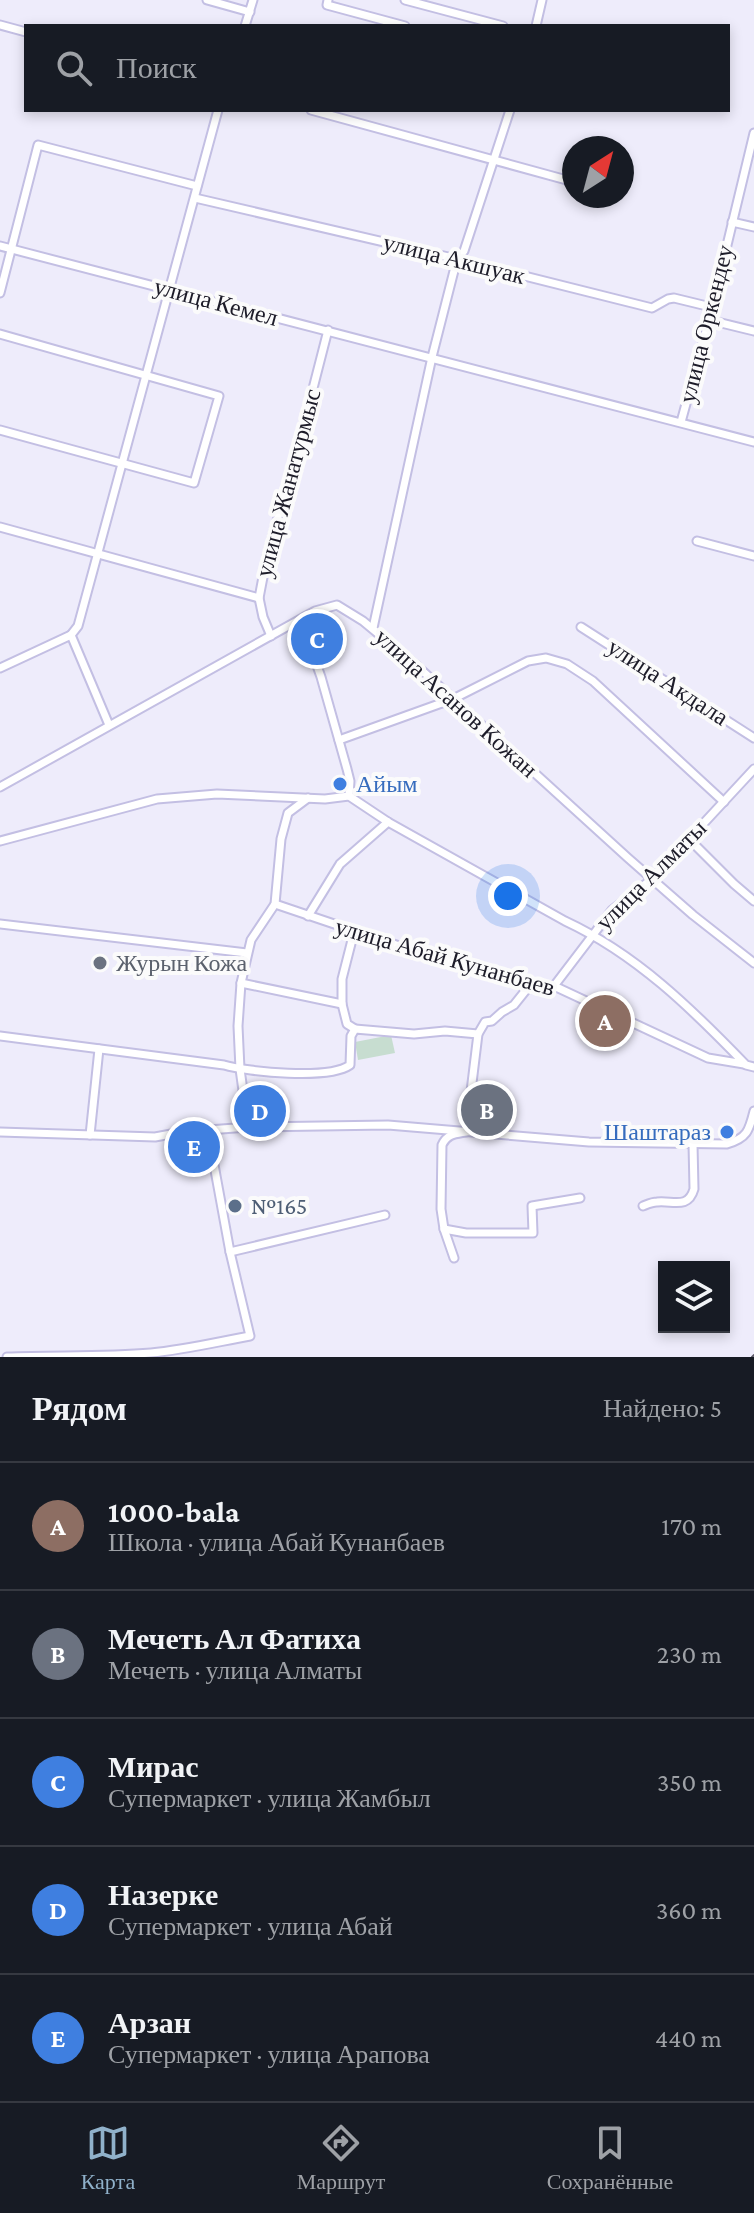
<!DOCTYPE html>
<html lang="ru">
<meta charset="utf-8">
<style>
body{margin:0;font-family:"Crimson Pro",serif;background:#20242c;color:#f1f3f6}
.controls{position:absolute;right:24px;bottom:24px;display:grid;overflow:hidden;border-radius:0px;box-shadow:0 4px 12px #0003}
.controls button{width:72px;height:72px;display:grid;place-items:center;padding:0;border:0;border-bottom:2px solid #363941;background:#171b24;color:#f1f3f6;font:40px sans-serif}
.compass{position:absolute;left:562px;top:136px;width:72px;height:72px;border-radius:50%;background:#171b24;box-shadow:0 4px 12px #0003;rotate:36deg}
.you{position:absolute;left:508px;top:896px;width:28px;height:28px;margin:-20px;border:6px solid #fff;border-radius:50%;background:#1a73e8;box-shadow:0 0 0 12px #1a73e833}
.badge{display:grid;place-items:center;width:52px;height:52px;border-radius:50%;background:#90b1ca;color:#fff;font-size:26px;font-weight:700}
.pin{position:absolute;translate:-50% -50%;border:4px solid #fff;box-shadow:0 2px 8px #0006}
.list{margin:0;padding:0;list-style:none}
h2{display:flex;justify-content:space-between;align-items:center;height:104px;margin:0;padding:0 32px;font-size:34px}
h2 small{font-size:26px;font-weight:400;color:#9ea1a6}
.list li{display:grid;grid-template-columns:52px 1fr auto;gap:24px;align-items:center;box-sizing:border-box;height:128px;padding:0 32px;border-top:2px solid #363941}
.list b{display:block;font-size:30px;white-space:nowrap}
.list p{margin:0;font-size:26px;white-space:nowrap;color:#9ea1a6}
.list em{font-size:26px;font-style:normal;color:#9ea1a6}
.icon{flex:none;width:44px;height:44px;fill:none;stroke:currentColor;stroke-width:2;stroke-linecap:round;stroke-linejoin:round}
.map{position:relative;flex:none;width:754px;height:1357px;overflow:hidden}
.search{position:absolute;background:#171b24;box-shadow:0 4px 12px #0003;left:24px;right:24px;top:24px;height:88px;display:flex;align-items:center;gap:20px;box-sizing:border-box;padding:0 28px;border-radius:0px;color:#9ea1a6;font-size:30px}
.sheet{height:744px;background:#171b24}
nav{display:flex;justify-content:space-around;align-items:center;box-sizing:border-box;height:112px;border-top:2px solid #363941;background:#171b24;font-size:22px;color:#9ea1a6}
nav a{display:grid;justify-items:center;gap:4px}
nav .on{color:#90b1ca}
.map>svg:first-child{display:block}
</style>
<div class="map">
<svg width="754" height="1357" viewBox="0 0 754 1357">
<rect width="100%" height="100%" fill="#eeecfb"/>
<polygon fill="#c7ddd0" points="391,1035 395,1053 358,1060 355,1042"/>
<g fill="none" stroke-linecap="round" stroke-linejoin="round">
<defs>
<g id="minor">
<polyline points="207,0 250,12"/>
<polyline points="328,0 327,5 405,26"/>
<polyline points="405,0 503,26"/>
<polyline points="0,25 26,32"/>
<polyline points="245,26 253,0"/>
<polyline points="536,26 542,0"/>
<polyline points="311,110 574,182"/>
<polyline points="195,198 457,259 652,308 668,299 674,298 711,307"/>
<polyline points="732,222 754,227"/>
<polyline points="0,246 754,442"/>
<polyline points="0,293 38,145 197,186"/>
<polyline points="709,320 754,331"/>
<polyline points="0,334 219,396 194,483 0,430"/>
<polyline points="681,422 709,320 754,133"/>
<polyline points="0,527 259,598"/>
<polyline points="697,541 754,556"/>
<polyline points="298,621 310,646 321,677 347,769 350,781 349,796"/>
<polyline points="581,627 754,738"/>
<polyline points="373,628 432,357 457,259 464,251 510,110"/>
<polyline points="271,636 263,617 259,598 267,556 299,443 328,330"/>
<polyline points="0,668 71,635"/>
<polyline points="109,725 71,635 78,626 218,110"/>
<polyline points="339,740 453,699 528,661 546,658 567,664 593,681 724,802"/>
<polyline points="0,787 315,611 337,605 363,621 416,665 628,858 693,915 754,963"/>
<polyline points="688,838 734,884 754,901"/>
<path d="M 0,841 L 157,799 L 217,794 L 325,799 L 349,796 L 388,822 L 565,921 C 636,954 692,1009 746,1065 L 754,1067"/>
<polyline points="275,904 423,954 530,985 554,986 708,1058 744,1064"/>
<polyline points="308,916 340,864 388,822"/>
<polyline points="0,924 247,953"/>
<polyline points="354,932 342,979 342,1004 347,1024 355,1029"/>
<polyline points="241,983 342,1004"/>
<polyline points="554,986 612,910 652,879 754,769"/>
<path d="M 0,1036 L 224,1065 C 248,1072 329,1080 350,1065 L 351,1036 L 355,1029 L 414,1034 L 445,1031 L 478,1034"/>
<polyline points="248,1127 240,1069 238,1026 241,983 251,940 275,904 281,839 288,813 308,798"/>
<path d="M 0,1132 L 155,1137 L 182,1132 L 248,1127 L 388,1125 L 589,1142 L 727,1144 C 747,1138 749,1131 754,1111"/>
<polyline points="90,1135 99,1049"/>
<path d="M 643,1206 C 648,1204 652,1202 657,1202 C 672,1200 688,1210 694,1189 L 693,1144"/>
<polyline points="444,1229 466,1233 533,1233 532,1206 580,1198"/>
<polyline points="230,1252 385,1215"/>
<path d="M 454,1258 L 444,1229 L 441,1209 L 442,1145 C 447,1134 455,1134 466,1132 L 478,1034 L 485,1022 L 492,1021 L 502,1012 L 514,1005 L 530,985"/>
<path d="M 7,1357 C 55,1355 103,1357 151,1353 C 184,1350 217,1342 250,1336 L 230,1252 L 208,1132"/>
</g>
</defs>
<use href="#minor" stroke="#c3bfe3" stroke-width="11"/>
<use href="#minor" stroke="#fff" stroke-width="7"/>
<polyline stroke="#5d5b69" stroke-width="2" points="752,1357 754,1355"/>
</g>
<g fill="#3f7fe0" stroke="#fbfbfb" stroke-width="3">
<circle cx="340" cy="784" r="8"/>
<circle cx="727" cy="1132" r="8"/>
</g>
<circle fill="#6b7280" stroke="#fbfbfb" stroke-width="3" cx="100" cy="963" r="8"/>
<circle fill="#5c6f8a" stroke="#fbfbfb" stroke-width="3" cx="235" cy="1206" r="8"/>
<g text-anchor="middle" stroke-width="8" stroke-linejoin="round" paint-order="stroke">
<g font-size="24" fill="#1d1c29" stroke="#fbfbfb">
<text transform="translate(454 259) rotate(14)" y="8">улица Акшуак</text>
<text transform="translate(216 302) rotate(15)" y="8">улица Кемел</text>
<text transform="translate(706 324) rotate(-76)" y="8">улица Оркендеу</text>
<text transform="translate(288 483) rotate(-75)" y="8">улица Жанатурмыс</text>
<text transform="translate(668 682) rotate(33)" y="8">улица Акдала</text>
<text transform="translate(456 703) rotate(42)" y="8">улица Асанов Кожан</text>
<text transform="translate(651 875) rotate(-45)" y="8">улица Алматы</text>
<text transform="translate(445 957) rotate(16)" y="8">улица Абай Кунанбаев</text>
</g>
<g font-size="24" fill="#366cbe" stroke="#fbfbfb" text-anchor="start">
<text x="356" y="792">Айым</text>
<text x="711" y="1140" text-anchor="end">Шаштараз</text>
</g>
<g font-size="24" fill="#5b616d" stroke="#fbfbfb" text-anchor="start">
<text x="116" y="971">Журын Кожа</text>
</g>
<g font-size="24" fill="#4e5e75" stroke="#fbfbfb" text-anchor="start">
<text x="251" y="1214">№165</text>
</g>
</g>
</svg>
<div class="controls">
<button><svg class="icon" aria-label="layers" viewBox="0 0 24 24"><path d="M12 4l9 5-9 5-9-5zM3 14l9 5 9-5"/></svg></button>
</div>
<svg class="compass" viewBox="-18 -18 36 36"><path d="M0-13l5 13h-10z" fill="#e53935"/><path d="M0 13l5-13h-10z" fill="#9ea1a6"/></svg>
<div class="you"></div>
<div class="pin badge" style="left:605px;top:1021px;background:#8d6e63">A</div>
<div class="pin badge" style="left:487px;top:1110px;background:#6b7280">B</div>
<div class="pin badge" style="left:317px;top:639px;background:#3f7fe0">C</div>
<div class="pin badge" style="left:260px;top:1111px;background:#3f7fe0">D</div>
<div class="pin badge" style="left:194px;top:1147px;background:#3f7fe0">E</div>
<div class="search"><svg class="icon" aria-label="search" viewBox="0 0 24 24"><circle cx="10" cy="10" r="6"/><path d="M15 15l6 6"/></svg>Поиск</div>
</div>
<section class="sheet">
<h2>Рядом<small>Найдено: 5</small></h2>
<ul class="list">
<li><span class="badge" style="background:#8d6e63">A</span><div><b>1000-bala</b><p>Школа · улица Абай Кунанбаев</p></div><em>170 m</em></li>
<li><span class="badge" style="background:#6b7280">B</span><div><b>Мечеть Ал Фатиха</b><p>Мечеть · улица Алматы</p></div><em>230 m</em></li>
<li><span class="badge" style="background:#3f7fe0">C</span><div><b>Мирас</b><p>Супермаркет · улица Жамбыл</p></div><em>350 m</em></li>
<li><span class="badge" style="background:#3f7fe0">D</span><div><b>Назерке</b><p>Супермаркет · улица Абай</p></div><em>360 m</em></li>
<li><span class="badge" style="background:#3f7fe0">E</span><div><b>Арзан</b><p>Супермаркет · улица Арапова</p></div><em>440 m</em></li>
</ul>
</section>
<nav>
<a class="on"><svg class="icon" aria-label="map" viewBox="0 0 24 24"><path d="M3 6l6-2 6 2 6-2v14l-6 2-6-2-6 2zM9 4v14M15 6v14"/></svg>Карта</a>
<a><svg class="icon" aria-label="directions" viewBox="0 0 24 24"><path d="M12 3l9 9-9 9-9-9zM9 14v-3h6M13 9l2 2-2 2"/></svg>Маршрут</a>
<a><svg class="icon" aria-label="saved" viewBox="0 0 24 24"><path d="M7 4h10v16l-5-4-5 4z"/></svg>Сохранённые</a>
</nav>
